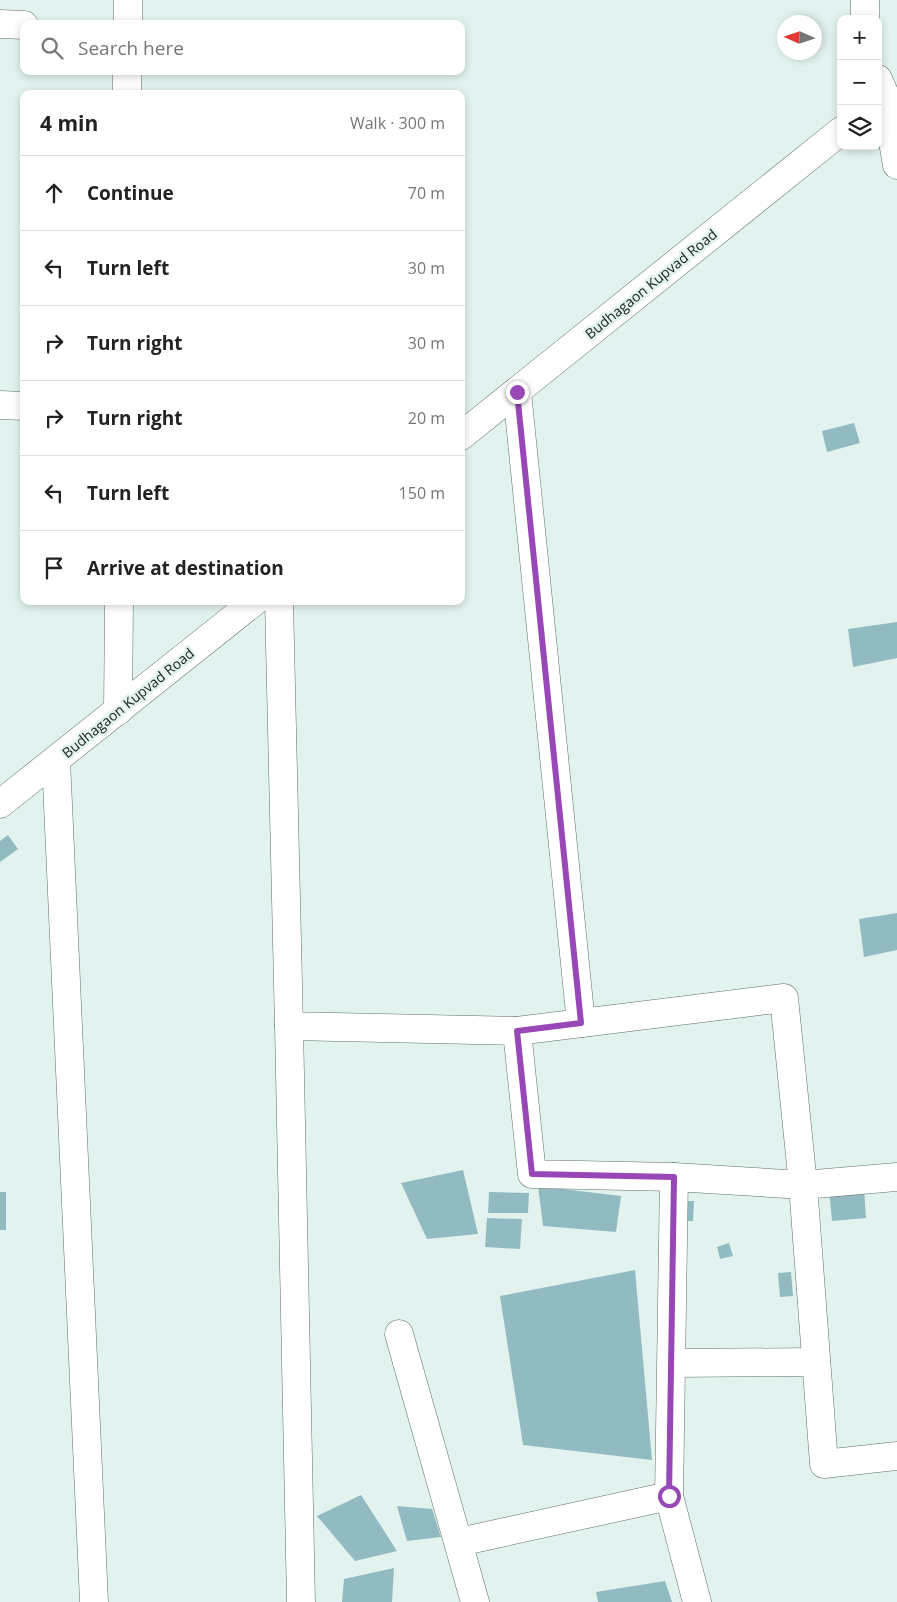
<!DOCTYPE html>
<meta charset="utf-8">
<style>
body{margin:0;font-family:"Open Sans",sans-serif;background:#f6f6f6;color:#222}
.controls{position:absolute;right:15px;top:15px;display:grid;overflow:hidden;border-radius:10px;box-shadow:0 2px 8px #0003}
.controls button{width:45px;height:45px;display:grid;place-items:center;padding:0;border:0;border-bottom:1px solid #e0e0e0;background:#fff;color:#222;font:25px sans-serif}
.compass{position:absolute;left:777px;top:15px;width:45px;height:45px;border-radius:50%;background:#fff;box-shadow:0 2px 8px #0003;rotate:273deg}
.stop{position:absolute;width:15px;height:15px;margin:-11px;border:4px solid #9847b7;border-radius:50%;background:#fff}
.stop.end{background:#9847b7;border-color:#fff;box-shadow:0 1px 5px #0008}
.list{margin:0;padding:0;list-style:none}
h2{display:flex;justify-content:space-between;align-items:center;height:65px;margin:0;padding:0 20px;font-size:21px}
h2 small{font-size:16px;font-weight:400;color:#767676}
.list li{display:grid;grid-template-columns:32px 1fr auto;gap:15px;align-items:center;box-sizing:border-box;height:75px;padding:0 20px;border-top:1px solid #e0e0e0}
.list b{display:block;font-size:19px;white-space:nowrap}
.list em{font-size:16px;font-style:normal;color:#767676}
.icon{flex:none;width:28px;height:28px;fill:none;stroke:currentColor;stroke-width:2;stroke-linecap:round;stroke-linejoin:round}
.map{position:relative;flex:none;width:897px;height:1602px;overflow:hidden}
.search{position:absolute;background:#fff;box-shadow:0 2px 8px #0003;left:20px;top:20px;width:445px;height:55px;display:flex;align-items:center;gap:12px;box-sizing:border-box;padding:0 18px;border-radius:10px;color:#767676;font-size:19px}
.panel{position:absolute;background:#fff;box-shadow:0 2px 8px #0003;left:20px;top:90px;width:445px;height:515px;border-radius:10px}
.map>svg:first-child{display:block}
</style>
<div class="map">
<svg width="897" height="1602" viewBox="0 0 897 1602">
<rect width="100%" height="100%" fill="#e2f3ef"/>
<g fill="#92bbc1">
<polygon points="854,423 860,443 827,452 822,431"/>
<polygon points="897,622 897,658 853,667 848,629"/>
<polygon points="8,835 18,849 0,862 0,841"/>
<polygon points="897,913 897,950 864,957 859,919"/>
<polygon points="463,1170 478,1234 427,1239 401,1183"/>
<polygon points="538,1186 621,1196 616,1232 543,1226"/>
<polygon points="864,1188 866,1218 832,1221 829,1190"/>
<rect x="0" y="1192" width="6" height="38"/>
<polygon points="489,1192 529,1193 528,1213 488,1213"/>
<polygon points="683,1201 694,1201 693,1221 682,1221"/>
<polygon points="487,1218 522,1219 520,1249 485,1247"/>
<polygon points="729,1243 733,1256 720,1259 717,1247"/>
<polygon points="635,1270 652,1460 523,1445 500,1296"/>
<polygon points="791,1272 793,1296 780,1297 778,1273"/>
<polygon points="361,1495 397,1551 355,1561 317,1516"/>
<polygon points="397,1506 432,1509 441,1537 407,1541"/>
<polygon points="394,1568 392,1602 342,1602 344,1579"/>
<polygon points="665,1581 672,1602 598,1602 596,1592"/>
</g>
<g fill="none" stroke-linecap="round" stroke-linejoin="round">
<defs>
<g id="minor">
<polyline points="865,19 865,0"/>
<polyline points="0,24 24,25"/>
<polyline points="128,24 128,0"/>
<polyline points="878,79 885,95 897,165"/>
<polyline points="127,94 127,71"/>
<polyline points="517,392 581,1023"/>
<polyline points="0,405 24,406"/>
<polyline points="461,436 841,131"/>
<polyline points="279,601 289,1026 517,1031"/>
<polyline points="118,711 119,601"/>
<polyline points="56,760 94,1602"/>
<polyline points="0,804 255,601"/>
<polyline points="289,1026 301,1602"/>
<polyline points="674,1177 669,1496 697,1602"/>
<polyline points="897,1177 803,1185 784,998 517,1031 532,1174 674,1177 803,1185 824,1464 897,1456"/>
<polyline points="399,1334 475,1602"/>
<polyline points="673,1363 816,1362"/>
<polyline points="459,1542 669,1496"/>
</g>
</defs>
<use href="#minor" stroke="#5f6f6b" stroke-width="29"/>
<use href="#minor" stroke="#fff" stroke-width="28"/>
</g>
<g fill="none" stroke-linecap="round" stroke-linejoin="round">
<polyline stroke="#9847b7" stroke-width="6" points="517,392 581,1023 517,1031 532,1174 674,1177 669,1496"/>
</g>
<g text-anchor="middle" stroke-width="5" stroke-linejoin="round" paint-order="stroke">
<g font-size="14" fill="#1d2322" stroke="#e2f3ef">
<text transform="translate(651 284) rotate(-39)" y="5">Budhagaon Kupvad Road</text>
<text transform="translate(128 703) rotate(-39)" y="5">Budhagaon Kupvad Road</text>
</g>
</g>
</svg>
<div class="controls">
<button>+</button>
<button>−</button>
<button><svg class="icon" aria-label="layers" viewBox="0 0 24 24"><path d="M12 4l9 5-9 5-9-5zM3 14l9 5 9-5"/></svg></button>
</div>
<svg class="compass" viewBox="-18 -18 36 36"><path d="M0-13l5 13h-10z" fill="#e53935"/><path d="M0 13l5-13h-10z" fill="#767676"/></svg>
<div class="stop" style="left:669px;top:1496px"></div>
<div class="stop end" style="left:517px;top:392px"></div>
<div class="search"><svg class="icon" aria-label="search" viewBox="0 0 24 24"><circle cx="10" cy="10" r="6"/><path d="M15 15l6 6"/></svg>Search here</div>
<section class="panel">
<h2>4 min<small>Walk · 300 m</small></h2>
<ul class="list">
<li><svg class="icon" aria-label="ahead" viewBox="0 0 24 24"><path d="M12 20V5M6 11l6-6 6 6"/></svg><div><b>Continue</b></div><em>70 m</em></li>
<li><svg class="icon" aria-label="left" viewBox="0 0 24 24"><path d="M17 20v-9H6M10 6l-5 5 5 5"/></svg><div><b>Turn left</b></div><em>30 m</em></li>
<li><svg class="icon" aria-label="right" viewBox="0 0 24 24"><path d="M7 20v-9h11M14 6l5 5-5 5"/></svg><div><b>Turn right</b></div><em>30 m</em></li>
<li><svg class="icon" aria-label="right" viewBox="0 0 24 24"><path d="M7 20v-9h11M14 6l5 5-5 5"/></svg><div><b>Turn right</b></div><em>20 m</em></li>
<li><svg class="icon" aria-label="left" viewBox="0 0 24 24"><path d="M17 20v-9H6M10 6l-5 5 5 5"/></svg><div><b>Turn left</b></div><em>150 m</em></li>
<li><svg class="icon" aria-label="arrive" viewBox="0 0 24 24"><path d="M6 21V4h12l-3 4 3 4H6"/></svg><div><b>Arrive at destination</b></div></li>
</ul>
</section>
</div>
